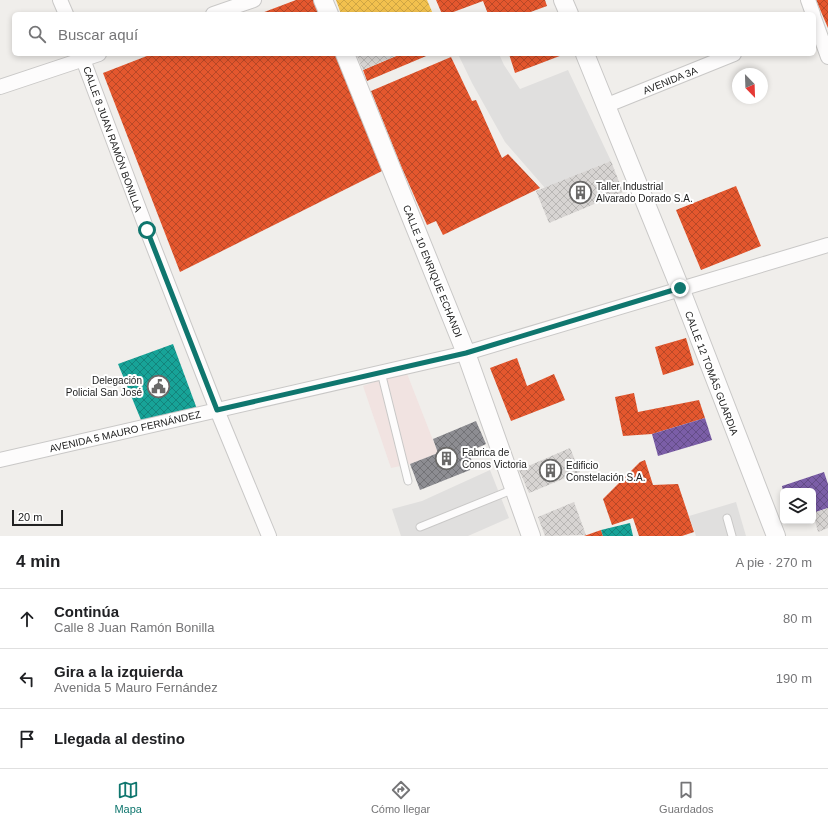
<!DOCTYPE html>
<html lang="es">
<meta charset="utf-8">
<style>
body{margin:0;font-family:Arial,sans-serif;background:#f2f2f2;color:#202124}
.controls{position:absolute;right:12px;bottom:12px;display:grid;overflow:hidden;border-radius:6px;box-shadow:0 2px 6px #0003}
.controls button{width:36px;height:36px;display:grid;place-items:center;padding:0;border:0;border-bottom:1px solid #e0e0e0;background:#fff;color:#202124;font:20px sans-serif}
.compass{position:absolute;left:732px;top:68px;width:36px;height:36px;border-radius:50%;background:#fff;box-shadow:0 2px 6px #0003;rotate:157deg}
.scale{position:absolute;left:12px;bottom:10px;width:51px;box-sizing:border-box;padding-left:4px;border:2px solid #222;border-top:0;font-size:11px;line-height:14px;white-space:nowrap;color:#222;-webkit-text-stroke:3px #fff;paint-order:stroke}
.stop{position:absolute;width:12px;height:12px;margin:-9px;border:3px solid #0f766e;border-radius:50%;background:#fff}
.stop.end{background:#0f766e;border-color:#fff;box-shadow:0 1px 4px #0008}
.list{margin:0;padding:0;list-style:none}
h2{display:flex;justify-content:space-between;align-items:center;height:52px;margin:0;padding:0 16px;font-size:17px}
h2 small{font-size:13px;font-weight:400;color:#757577}
.list li{display:grid;grid-template-columns:26px 1fr auto;gap:12px;align-items:center;box-sizing:border-box;height:60px;padding:0 16px;border-top:1px solid #e0e0e0}
.list b{display:block;font-size:15px;white-space:nowrap}
.list p{margin:0;font-size:13px;white-space:nowrap;color:#757577}
.list em{font-size:13px;font-style:normal;color:#757577}
.icon{flex:none;width:22px;height:22px;fill:none;stroke:currentColor;stroke-width:2;stroke-linecap:round;stroke-linejoin:round}
.map{position:relative;flex:none;width:828px;height:536px;overflow:hidden}
.search{position:absolute;background:#fff;box-shadow:0 2px 6px #0003;left:12px;right:12px;top:12px;height:44px;display:flex;align-items:center;gap:10px;box-sizing:border-box;padding:0 14px;border-radius:6px;color:#757577;font-size:15px}
.sheet{height:232px;background:#fff}
nav{display:flex;justify-content:space-around;align-items:center;box-sizing:border-box;height:56px;border-top:1px solid #e0e0e0;background:#fff;font-size:11px;color:#757577}
nav a{display:grid;justify-items:center;gap:2px}
nav .on{color:#0f766e}
.map>svg:first-child{display:block}
</style>
<div class="map">
<svg width="828" height="536" viewBox="0 0 828 536">
<defs>
<pattern id="homes-cross-hatch" width="8" height="8" patternUnits="userSpaceOnUse"><rect width="8" height="8" fill="#f2c14e"/><path d="M0 0l8 8M0 8l8-8" fill="none" stroke="#cfa644"/></pattern>
<pattern id="shops-cross-hatch" width="8" height="8" patternUnits="userSpaceOnUse"><rect width="8" height="8" fill="#e4572e"/><path d="M0 0l8 8M0 8l8-8" fill="none" stroke="#b84827"/></pattern>
<pattern id="offices-cross-hatch" width="8" height="8" patternUnits="userSpaceOnUse"><rect width="8" height="8" fill="#7b5ea7"/><path d="M0 0l8 8M0 8l8-8" fill="none" stroke="#644d88"/></pattern>
<pattern id="public-cross-hatch" width="8" height="8" patternUnits="userSpaceOnUse"><rect width="8" height="8" fill="#17a398"/><path d="M0 0l8 8M0 8l8-8" fill="none" stroke="#14847c"/></pattern>
<pattern id="industry-cross-hatch" width="8" height="8" patternUnits="userSpaceOnUse"><rect width="8" height="8" fill="#8d8d92"/><path d="M0 0l8 8M0 8l8-8" fill="none" stroke="#737377"/></pattern>
<pattern id="building-cross-hatch" width="8" height="8" patternUnits="userSpaceOnUse"><rect width="8" height="8" fill="#d7d4d2"/><path d="M0 0l8 8M0 8l8-8" fill="none" stroke="#b8b6b4"/></pattern>
</defs>
<rect width="100%" height="100%" fill="#f0eeeb"/>
<polygon fill="#f1e3e1" points="406,371 438,453 410,464 391,468 363,386"/>
<g fill="#e0dfde">
<polygon points="458,54 499,54 504,65 520,89 568,70 611,161 545,188 505,142 472,83"/>
<polygon points="490,470 509,518 468,536 401,536 392,509 422,501"/>
<polygon points="736,502 746,536 696,536 689,516"/>
</g>
<polygon fill="url(#homes-cross-hatch)" points="336,0 427,0 433,14 341,14"/>
<g fill="url(#shops-cross-hatch)">
<polygon points="296,0 314,0 320,14 259,14"/>
<polygon points="436,0 545,0 547,6 525,14 488,14 483,1 448,14 442,14"/>
<polygon points="816,0 828,0 828,28"/>
<polygon points="152,54 336,54 382,171 180,272 103,73"/>
<polygon points="401,54 431,54 367,81 363,70"/>
<polygon points="509,54 565,54 515,73"/>
<polygon points="451,57 472,101 476,100 502,158 508,154 540,188 443,235 436,221 427,225 401,166 371,91"/>
<polygon points="736,186 761,246 701,270 676,210"/>
<polygon points="686,338 694,365 663,375 655,347"/>
<polygon points="517,358 527,386 554,374 565,400 511,421 490,368"/>
<polygon points="634,393 638,412 699,400 705,418 652,434 623,436 615,397"/>
<polygon points="645,460 653,485 678,484 694,532 682,536 639,536 633,518 612,525 603,499 640,462"/>
<polygon points="601,530 603,536 584,536"/>
</g>
<g fill="url(#offices-cross-hatch)">
<polygon points="705,418 712,440 658,456 652,434"/>
<polygon points="824,472 828,484 828,508 813,513 813,491 783,491 782,486"/>
</g>
<g fill="url(#public-cross-hatch)">
<polygon points="173,344 197,409 141,420 118,364"/>
<polygon points="630,523 633,536 603,536 601,530"/>
</g>
<polygon fill="url(#industry-cross-hatch)" points="476,421 486,444 468,452 475,468 420,490 410,464 438,453 433,439"/>
<g fill="url(#building-cross-hatch)">
<polygon points="356,54 397,54 398,55 363,70"/>
<polygon points="611,161 623,192 549,223 536,191"/>
<polygon points="570,448 580,472 529,493 519,470"/>
<polygon points="574,502 586,535 545,536 538,517"/>
<polygon points="828,508 828,528 818,532 813,513"/>
</g>
<g fill="none" stroke-linecap="round" stroke-linejoin="round">
<defs>
<g id="service">
<polyline points="381,372 408,481"/>
<polyline points="727,518 732,536"/>
<polyline points="420,527 514,489"/>
</g>
<g id="minor">
<polyline points="60,0 66,14"/>
<polyline points="808,0 813,14"/>
<polyline points="213,14 254,0"/>
<polyline points="814,18 828,57"/>
<polyline points="81,54 147,230 217,410 269,536"/>
<polyline points="0,87 99,54"/>
<polyline points="605,106 734,54"/>
<polyline points="0,460 466,353 828,245"/>
</g>
<g id="tertiary">
<polyline points="323,0 329,14"/>
<polyline points="563,0 569,14"/>
<polyline points="345,54 466,353 531,536"/>
<polyline points="585,54 680,288 776,536"/>
</g>
</defs>
<use href="#service" stroke="#c9c8c7" stroke-width="9"/>
<use href="#minor" stroke="#c9c8c7" stroke-width="16"/>
<use href="#tertiary" stroke="#c9c8c7" stroke-width="20"/>
<use href="#service" stroke="#fdfcfc" stroke-width="7"/>
<use href="#minor" stroke="#fdfcfc" stroke-width="14"/>
<use href="#tertiary" stroke="#fdfcfc" stroke-width="18"/>
</g>
<g fill="none" stroke-linecap="round" stroke-linejoin="round">
<polyline stroke="#0f766e" stroke-width="5" points="147,230 217,410 466,353 680,288"/>
</g>
<defs>
<symbol id="building-ring" viewBox="-11 -11 22 22"><circle r="9.5" fill="#fff" stroke="#6a6968" stroke-width="1.5"/><path d="M-4-6H4V6H1V3H-1V6H-4ZM-2.5-4.3h1.7v1.8h-1.7ZM.8-4.3h1.7v1.8H.8ZM-2.5-1h1.7V.8h-1.7ZM.8-1h1.7V.8H.8Z" fill="#6a6968"/></symbol>
<symbol id="civic-ring" viewBox="-11 -11 22 22"><circle r="9.5" fill="#fff" stroke="#6a6968" stroke-width="1.5"/><path d="M-.6-6.5H3V-4.5H.6V-3L4-1V1h2V6H-6V1h2V-1L-.6-3ZM-1.2 2.5V6h2.4V2.5Z" fill="#6a6968"/></symbol>
</defs>
<g fill-rule="evenodd">
<use href="#building-ring" x="568" y="180" width="25" height="25"/>
<use href="#civic-ring" x="146" y="374" width="25" height="25"/>
<use href="#building-ring" x="434" y="446" width="25" height="25"/>
<use href="#building-ring" x="538" y="458" width="25" height="25"/>
</g>
<g text-anchor="middle" stroke-width="4" stroke-linejoin="round" paint-order="stroke">
<g font-size="10" fill="#222" stroke="#fff">
<text transform="translate(670 80) rotate(-22)" y="4">AVENIDA 3A</text>
<text transform="translate(113 139) rotate(70)" y="4">CALLE 8 JUAN RAMÓN BONILLA</text>
<text transform="translate(433 271) rotate(68)" y="4">CALLE 10 ENRIQUE ECHANDI</text>
<text transform="translate(712 373) rotate(69)" y="4">CALLE 12 TOMÁS GUARDIA</text>
<text transform="translate(125 431) rotate(-13)" y="4">AVENIDA 5 MAURO FERNÁNDEZ</text>
</g>
<g font-size="10" fill="#222" stroke="#fff" text-anchor="start">
<text x="596" y="190">Taller Industrial<tspan x="596" dy="12">Alvarado Dorado S.A.</tspan></text>
<text x="142" y="384" text-anchor="end">Delegación<tspan x="142" dy="12">Policial San José</tspan></text>
<text x="462" y="456">Fabrica de<tspan x="462" dy="12">Conos Victoria</tspan></text>
<text x="566" y="469">Edificio<tspan x="566" dy="12">Constelación S.A.</tspan></text>
</g>
</g>
</svg>
<div class="controls">
<button><svg class="icon" aria-label="layers" viewBox="0 0 24 24"><path d="M12 4l9 5-9 5-9-5zM3 14l9 5 9-5"/></svg></button>
</div>
<svg class="compass" viewBox="-18 -18 36 36"><path d="M0-13l5 13h-10z" fill="#e53935"/><path d="M0 13l5-13h-10z" fill="#757577"/></svg>
<div class="scale">20 m</div>
<div class="stop" style="left:147px;top:230px"></div>
<div class="stop end" style="left:680px;top:288px"></div>
<div class="search"><svg class="icon" aria-label="search" viewBox="0 0 24 24"><circle cx="10" cy="10" r="6"/><path d="M15 15l6 6"/></svg>Buscar aquí</div>
</div>
<section class="sheet">
<h2>4 min<small>A pie · 270 m</small></h2>
<ul class="list">
<li><svg class="icon" aria-label="ahead" viewBox="0 0 24 24"><path d="M12 20V5M6 11l6-6 6 6"/></svg><div><b>Continúa</b><p>Calle 8 Juan Ramón Bonilla</p></div><em>80 m</em></li>
<li><svg class="icon" aria-label="left" viewBox="0 0 24 24"><path d="M17 20v-9H6M10 6l-5 5 5 5"/></svg><div><b>Gira a la izquierda</b><p>Avenida 5 Mauro Fernández</p></div><em>190 m</em></li>
<li><svg class="icon" aria-label="arrive" viewBox="0 0 24 24"><path d="M6 21V4h12l-3 4 3 4H6"/></svg><div><b>Llegada al destino</b></div></li>
</ul>
</section>
<nav>
<a class="on"><svg class="icon" aria-label="map" viewBox="0 0 24 24"><path d="M3 6l6-2 6 2 6-2v14l-6 2-6-2-6 2zM9 4v14M15 6v14"/></svg>Mapa</a>
<a><svg class="icon" aria-label="directions" viewBox="0 0 24 24"><path d="M12 3l9 9-9 9-9-9zM9 14v-3h6M13 9l2 2-2 2"/></svg>Cómo llegar</a>
<a><svg class="icon" aria-label="saved" viewBox="0 0 24 24"><path d="M7 4h10v16l-5-4-5 4z"/></svg>Guardados</a>
</nav>
